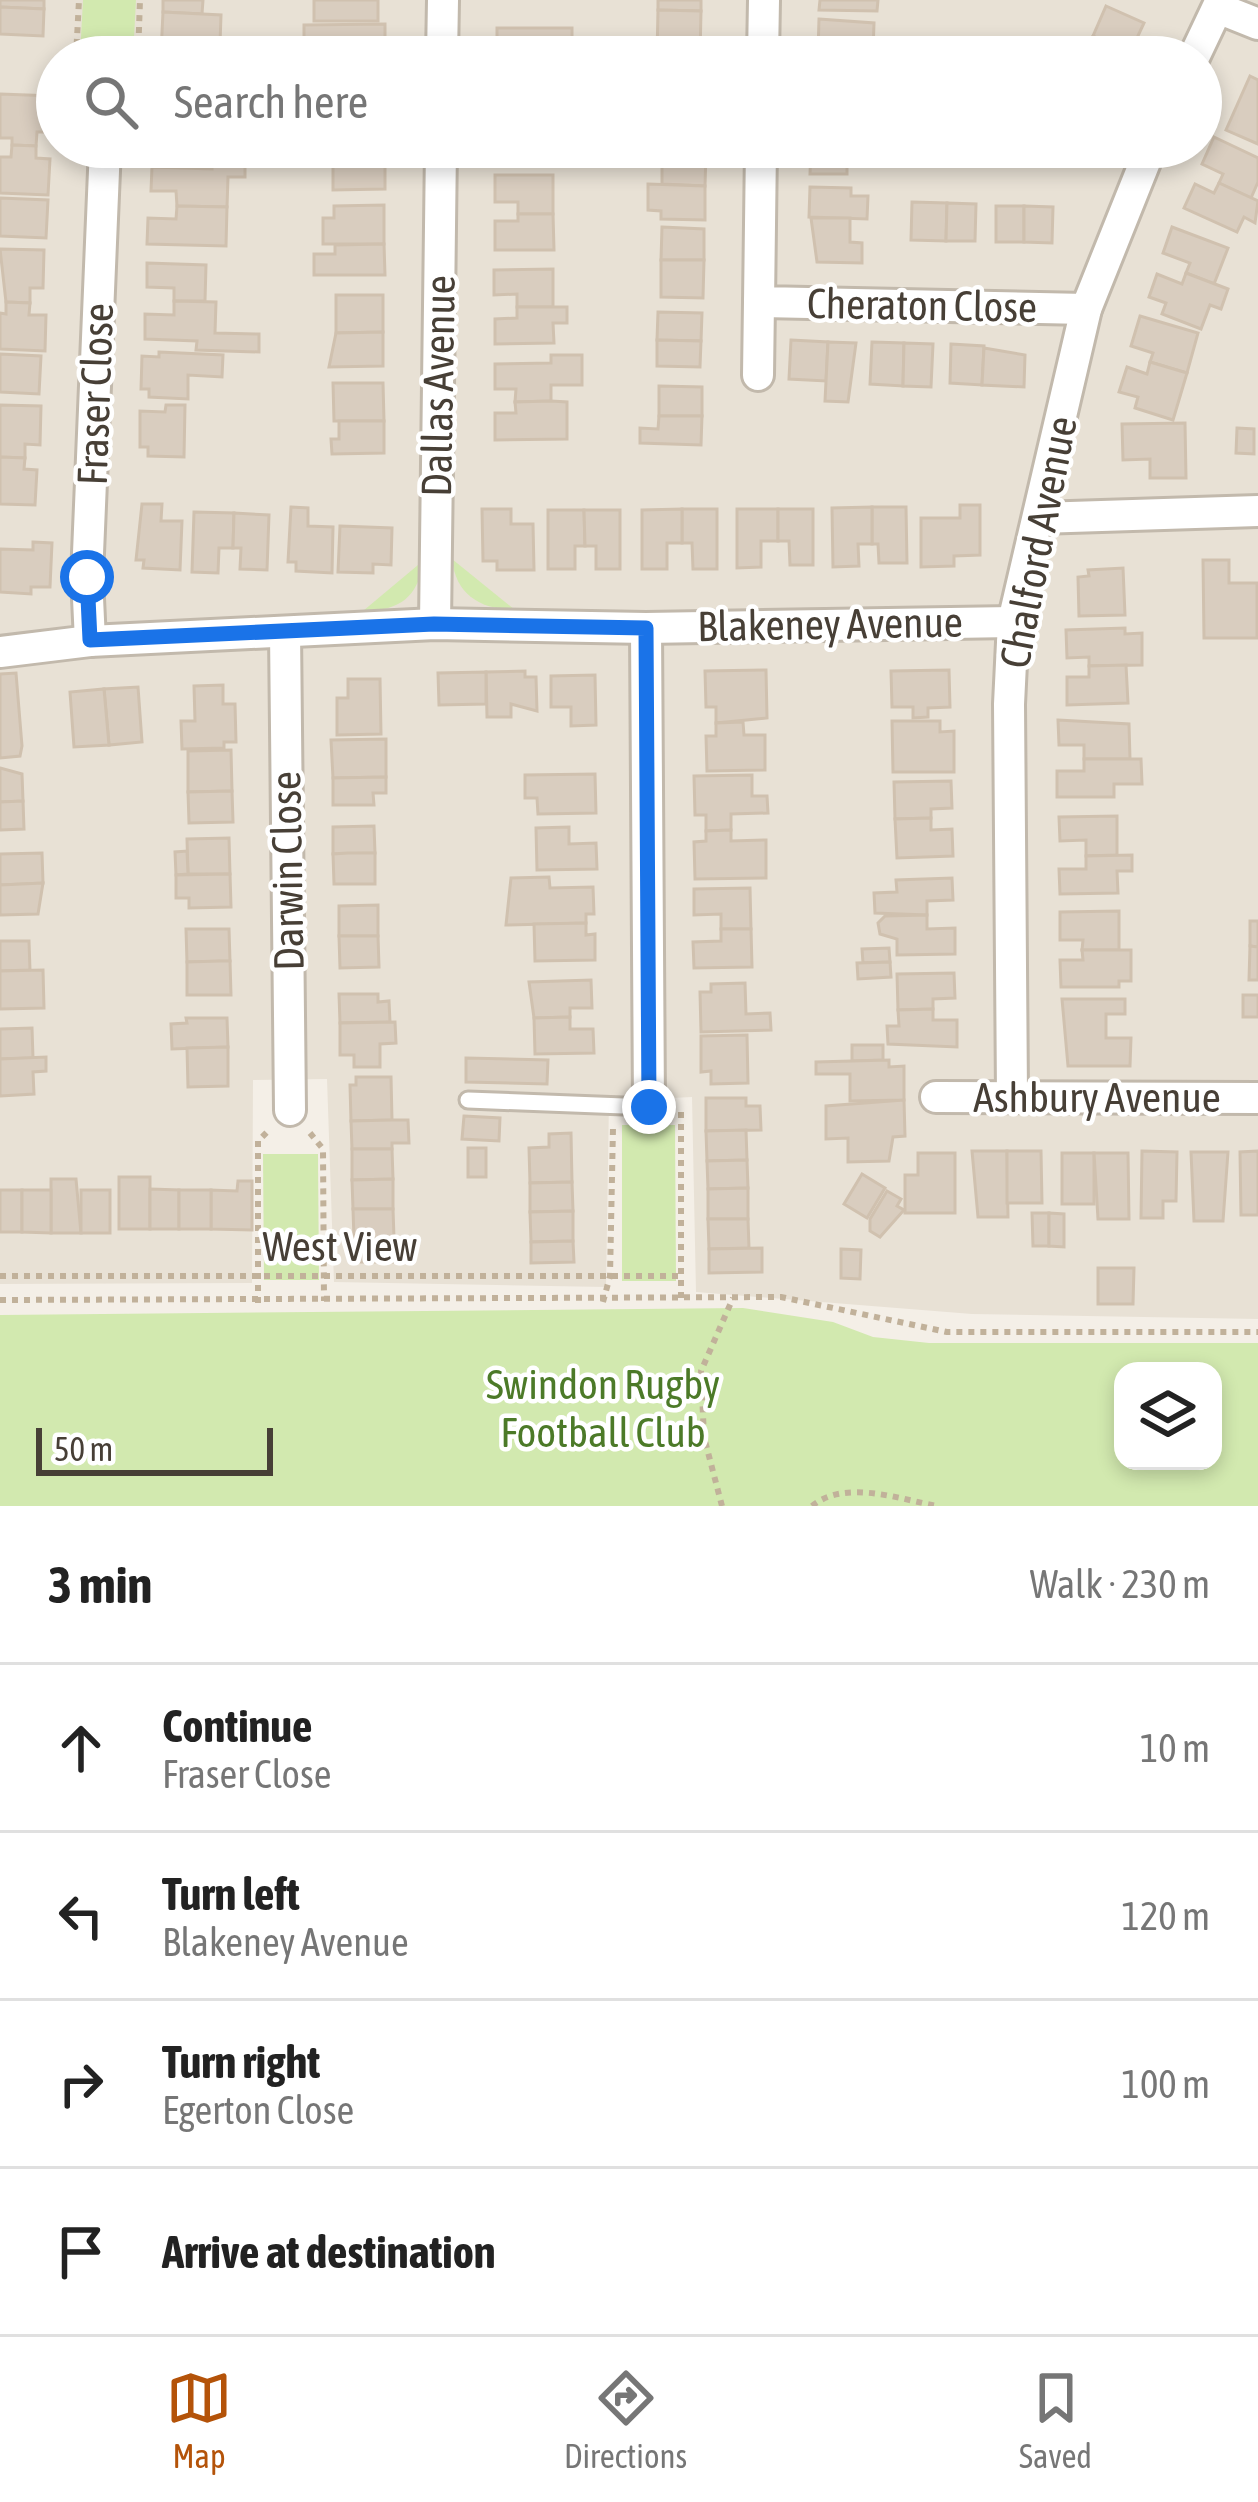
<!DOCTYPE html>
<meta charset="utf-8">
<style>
body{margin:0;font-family:"Asap Condensed",sans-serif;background:#f2f2f2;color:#222}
.controls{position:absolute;right:36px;bottom:36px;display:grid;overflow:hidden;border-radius:24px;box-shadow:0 6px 18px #0003}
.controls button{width:108px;height:108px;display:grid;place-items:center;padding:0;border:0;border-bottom:3px solid #e0e0e0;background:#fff;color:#222;font:60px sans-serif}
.scale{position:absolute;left:36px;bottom:30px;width:237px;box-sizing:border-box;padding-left:12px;border:6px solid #473f36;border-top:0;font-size:33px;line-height:42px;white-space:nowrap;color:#473f36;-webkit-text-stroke:9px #fff;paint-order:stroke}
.stop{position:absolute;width:36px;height:36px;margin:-27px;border:9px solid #1a73e8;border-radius:50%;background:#fff}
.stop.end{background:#1a73e8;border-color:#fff;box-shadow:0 3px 12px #0008}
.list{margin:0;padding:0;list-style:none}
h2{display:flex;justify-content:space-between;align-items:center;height:156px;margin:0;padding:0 48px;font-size:51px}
h2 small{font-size:39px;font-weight:400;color:#767676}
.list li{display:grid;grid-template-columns:78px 1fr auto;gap:36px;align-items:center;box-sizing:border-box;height:168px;padding:0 48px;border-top:3px solid #e0e0e0}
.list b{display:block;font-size:45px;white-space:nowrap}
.list p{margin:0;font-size:39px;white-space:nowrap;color:#767676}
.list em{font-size:39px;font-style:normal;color:#767676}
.icon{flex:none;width:66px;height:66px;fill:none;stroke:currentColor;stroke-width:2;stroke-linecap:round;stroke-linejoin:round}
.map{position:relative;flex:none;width:1258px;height:1506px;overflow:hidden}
.search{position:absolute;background:#fff;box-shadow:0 6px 18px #0003;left:36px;right:36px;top:36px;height:132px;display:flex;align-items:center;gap:30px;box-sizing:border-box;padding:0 42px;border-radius:66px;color:#767676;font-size:45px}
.sheet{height:828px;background:#fff}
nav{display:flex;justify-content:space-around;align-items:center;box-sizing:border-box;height:168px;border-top:3px solid #e0e0e0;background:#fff;font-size:33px;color:#767676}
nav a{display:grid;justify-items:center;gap:6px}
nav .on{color:#b45309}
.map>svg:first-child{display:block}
</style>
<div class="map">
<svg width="1258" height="1506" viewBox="0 0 1258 1506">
<rect width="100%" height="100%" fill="#f4efe7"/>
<path fill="#e8e1d5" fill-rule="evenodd" d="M 0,0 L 1258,0 L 1258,1319 L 972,1314 L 696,1292 L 692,1097 L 609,1101 L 606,1287 L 334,1282 L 327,1079 L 253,1080 L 252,1283 L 0,1284 ZM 57,57 L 1201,57 L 1201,147 L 57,147 Z"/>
<g fill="#d2e9af" fill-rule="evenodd">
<polygon points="83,0 136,0 133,57 80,55"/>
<path d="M 452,559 L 515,610 C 481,609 456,596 452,559 Z"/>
<path d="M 424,560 C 418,597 400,611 363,611 Z"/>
<polygon points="622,1125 675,1125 676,1281 622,1281"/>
<polygon points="263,1154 318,1154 319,1280 264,1280"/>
<path d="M 743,1308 L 833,1322 L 873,1337 L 929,1343 L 1258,1343 L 1258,1506 L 0,1506 L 0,1315 ZM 1123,1371 L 1213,1371 L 1213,1461 L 1123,1461 Z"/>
</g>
<g fill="#d9cdbf" stroke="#d0c1af" stroke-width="3">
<polygon points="0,0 44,0 44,9 0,7"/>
<polygon points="163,0 203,0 202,14 163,12"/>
<rect x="314" y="0" width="64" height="21"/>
<polygon points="658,0 701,0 701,11 658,10"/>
<polygon points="820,0 878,0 877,11 819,10"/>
<polygon points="1106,6 1144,23 1130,53 1093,36"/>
<polygon points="0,7 44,9 43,36 0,34"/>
<polygon points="658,10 701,11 700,57 657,56"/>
<polygon points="163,12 221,15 220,44 202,43 201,57 161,54"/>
<polygon points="819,19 874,23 873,53 818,52"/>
<polygon points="385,24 385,57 334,57 328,47 304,47 304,25"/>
<rect x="497" y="28" width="75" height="29"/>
<polygon points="1093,36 1130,53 1129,57 1083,57"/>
<polygon points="818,52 873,53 873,57 818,57"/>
<polygon points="1250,76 1258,80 1258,144 1226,130"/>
<polygon points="0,94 53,96 51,132 37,132 36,146 12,145 12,138 0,138"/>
<polygon points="1214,137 1258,158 1258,182 1251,198 1219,183 1223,174 1202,164"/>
<polygon points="12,145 36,146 36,158 50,159 48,195 0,193 0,157 11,157"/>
<polygon points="179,147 224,147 223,156 179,155"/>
<rect x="333" y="147" width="52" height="7"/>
<polygon points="495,147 554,147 554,155 495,156"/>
<polygon points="811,147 869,147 869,166 847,166 847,174 810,174"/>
<polygon points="1050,147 1091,147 1084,162"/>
<polygon points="662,150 706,151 705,186 662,184"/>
<polygon points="333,154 385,154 385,189 333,190"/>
<polygon points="212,158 245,159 245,177 228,177 227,207 177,206 176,191 151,191 152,167 212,169"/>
<polygon points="495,175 553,175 553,214 518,214 518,202 495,202"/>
<polygon points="1219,183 1258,201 1255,223 1244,217 1237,232 1184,208 1195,184 1214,193"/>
<polygon points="648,184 705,186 705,220 661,219 661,211 648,210"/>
<polygon points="810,187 851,188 851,196 868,196 867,219 809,217"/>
<polygon points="0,198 48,200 46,238 0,236"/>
<polygon points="912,202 947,203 946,241 911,240"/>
<polygon points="947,203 976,204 975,241 946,241"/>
<polygon points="384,205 384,244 323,244 323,218 334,218 334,206"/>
<polygon points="177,206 227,207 226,246 147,244 148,218 176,219"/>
<rect x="996" y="206" width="28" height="36"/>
<polygon points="1024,206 1053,207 1052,243 1024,242"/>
<polygon points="518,214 553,214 554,250 495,250 495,221 518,221"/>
<polygon points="811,218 850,218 850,242 862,243 862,263 817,262"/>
<polygon points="662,227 704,229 704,260 661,260"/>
<polygon points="1172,227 1228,248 1214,284 1186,273 1190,263 1163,253"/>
<polygon points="384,244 385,275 314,275 314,254 335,254 335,245"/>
<polygon points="0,249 44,250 43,288 30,288 30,303 6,302"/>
<polygon points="661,260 704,260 703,298 661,297"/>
<polygon points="147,263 206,265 205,301 174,301 174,288 147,287"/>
<polygon points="553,269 553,307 517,307 517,294 494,295 494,270"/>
<polygon points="1186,273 1228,289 1221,309 1210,305 1201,329 1162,314 1166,303 1149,297 1157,274 1182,284"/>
<polygon points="336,295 383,295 383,332 336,333"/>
<polygon points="174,301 216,302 215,333 259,334 259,352 196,350 197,341 145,339 145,314 174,315"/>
<polygon points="6,302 30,303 29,315 46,315 45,351 0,349 0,313 6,314"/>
<polygon points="517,307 567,307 567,323 553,323 554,343 495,344 495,319 517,318"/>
<polygon points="658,312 702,313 701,341 657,340"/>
<polygon points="1140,316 1198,333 1187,373 1150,362 1153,353 1131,346"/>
<polygon points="383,332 383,366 329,367 336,333"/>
<polygon points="657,340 701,341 700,367 657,366"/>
<polygon points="791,340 828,342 826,381 789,379"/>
<polygon points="828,342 856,343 848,402 825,401"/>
<polygon points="872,342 904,343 903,386 870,384"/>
<polygon points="904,343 933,344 931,387 903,386"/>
<polygon points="951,344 984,346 982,385 950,383"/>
<polygon points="984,348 1025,355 1024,387 982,385"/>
<polygon points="159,352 223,355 222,377 188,375 188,399 149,397 149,389 141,389 142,356 159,357"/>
<polygon points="0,354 41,356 39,394 0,392"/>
<polygon points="551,355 582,355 582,385 551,385 551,401 515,402 516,389 495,389 495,364 551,363"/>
<polygon points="1150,362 1187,373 1173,420 1135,408 1138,397 1119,392 1127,367 1147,374"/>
<polygon points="333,383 383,383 384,421 334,421"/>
<polygon points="659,386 702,387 702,416 659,416"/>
<polygon points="551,401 567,402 567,439 495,440 495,413 516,413 515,402"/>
<polygon points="0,405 41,406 40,445 25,444 25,458 0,457"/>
<polygon points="166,405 185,405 184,457 148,456 148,447 140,447 140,411 165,412"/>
<polygon points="659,416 702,416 701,445 640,443 640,428 658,429"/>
<polygon points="339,421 384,421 384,453 332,454 331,439 339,439"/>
<polygon points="1185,423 1186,478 1150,478 1150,459 1123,460 1122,424"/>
<polygon points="1237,428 1254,429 1254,454 1236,453"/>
<polygon points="0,457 25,458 24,469 37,470 35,505 0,504"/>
<polygon points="142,504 162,504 161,521 182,521 180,570 143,568 144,560 136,560"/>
<polygon points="960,505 980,505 980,555 954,556 954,566 921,567 921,518 960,518"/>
<polygon points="291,507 308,508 308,526 333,527 332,573 296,571 296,562 288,562"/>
<polygon points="872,507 906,507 907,563 879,563 878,544 872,544"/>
<polygon points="872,507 872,544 858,544 859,566 833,567 832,508"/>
<polygon points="482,509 511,509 511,524 533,524 534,570 497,570 497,561 483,561"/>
<polygon points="682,509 717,509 717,569 693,569 692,543 682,543"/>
<polygon points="682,509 682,543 667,543 667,569 642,569 642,510"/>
<polygon points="737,509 778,509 778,541 761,541 761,567 737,568"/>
<polygon points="778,509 813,509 813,565 790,565 789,541 778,541"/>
<polygon points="548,510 584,510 585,546 575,546 575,569 548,569"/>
<polygon points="584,510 620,510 620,569 596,569 596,546 585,546"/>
<polygon points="194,512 234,513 233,548 219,548 218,573 192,572"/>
<polygon points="234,513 269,515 267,570 240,569 241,548 233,548"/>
<polygon points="340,526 392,528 391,565 373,564 373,573 338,572"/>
<polygon points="33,542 52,543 50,587 31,587 31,594 0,592 0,549 33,550"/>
<polygon points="1203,560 1229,560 1229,583 1257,583 1257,638 1204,638"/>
<polygon points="1123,568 1125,615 1079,616 1078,577 1089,576 1088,570"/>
<polygon points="1125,628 1125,634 1142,633 1142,665 1089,666 1089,657 1067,658 1066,630"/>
<polygon points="1126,665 1128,703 1067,705 1067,677 1089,677 1089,666"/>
<polygon points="766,670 767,718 716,723 716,707 706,707 705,671"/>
<polygon points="949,670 950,707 928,708 928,717 913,718 913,707 892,707 891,671"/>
<polygon points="525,671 525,677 536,677 537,711 511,704 511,717 487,717 486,672"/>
<polygon points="486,672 486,704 439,705 438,673"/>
<polygon points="16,673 22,746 20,756 0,758 0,674"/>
<polygon points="595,675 596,725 571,726 571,707 551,707 551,676"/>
<polygon points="348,679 380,679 381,734 337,735 337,698 348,698"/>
<polygon points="223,685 223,704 235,704 236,742 224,742 224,748 182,749 181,721 195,721 194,686"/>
<polygon points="138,687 142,742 109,745 104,689"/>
<polygon points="104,689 109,745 74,747 70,692"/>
<polygon points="1058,720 1129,724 1130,759 1084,759 1084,745 1059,745"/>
<polygon points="892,721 940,721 940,732 954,731 954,772 893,772"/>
<polygon points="743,722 744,735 765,735 765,770 707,771 706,736 716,736 716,723"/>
<polygon points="386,739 386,777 333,778 331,740"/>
<polygon points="231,750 232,791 188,792 188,751"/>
<polygon points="1084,759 1141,759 1142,784 1114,784 1114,797 1057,797 1057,771 1084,771"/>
<polygon points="0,768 22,774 23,801 0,802"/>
<polygon points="595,774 596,813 538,814 537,798 525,798 525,775"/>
<polygon points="752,775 752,796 767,796 768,813 731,814 731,830 706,831 706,815 695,815 694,776"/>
<polygon points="386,777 386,793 373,793 374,805 333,805 333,778"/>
<polygon points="951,781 952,808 931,809 931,818 895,819 894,782"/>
<polygon points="232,791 233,822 189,823 188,792"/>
<polygon points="23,801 24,829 0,830 0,802"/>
<polygon points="1117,816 1117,855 1086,856 1086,840 1060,841 1059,817"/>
<polygon points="931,818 931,830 952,829 953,856 897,858 895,819"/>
<polygon points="374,826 375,853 333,854 333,827"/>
<polygon points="569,827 569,844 596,843 597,869 537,870 536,828"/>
<polygon points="731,830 731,841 766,840 766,878 695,879 694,842 706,841 706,831"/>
<polygon points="229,838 230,874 188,874 187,839"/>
<polygon points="187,851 188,874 176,875 175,852"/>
<polygon points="42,853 43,883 0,885 0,854"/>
<polygon points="348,853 375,853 375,884 334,884 333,854"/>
<polygon points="1132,855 1132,871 1117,871 1118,893 1060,894 1059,869 1086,869 1086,856"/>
<polygon points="230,874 231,907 189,908 189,898 176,898 176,875"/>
<polygon points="549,877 550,888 593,887 594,914 586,914 586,923 506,925 511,878"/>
<polygon points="952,878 953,900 927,901 927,915 875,913 874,893 897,892 896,880"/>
<polygon points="43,883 38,914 0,915 0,885"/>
<polygon points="750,888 751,929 721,929 721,914 694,915 694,889"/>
<polygon points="378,905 378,936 339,936 339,906"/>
<polygon points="1119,911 1119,950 1082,950 1083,940 1060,940 1060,912"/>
<polygon points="927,915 927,929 955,928 955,954 897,955 897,939 880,934 878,923 885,916"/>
<polygon points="1250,921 1258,921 1258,947 1250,946"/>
<polygon points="586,923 586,935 595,934 595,960 535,961 534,924"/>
<polygon points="186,929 229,929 230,961 187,962"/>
<polygon points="721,929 751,929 752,967 694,968 693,942 721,941"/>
<polygon points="339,936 378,936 379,967 340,968"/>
<polygon points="0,941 29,941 30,970 0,971"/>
<polygon points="1250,946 1258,947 1258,980 1249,980"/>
<polygon points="889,948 890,962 863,963 862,949"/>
<polygon points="1082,950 1131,950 1131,981 1119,981 1119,987 1061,987 1060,960 1083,960"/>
<polygon points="220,961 230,961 231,995 187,995 187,962"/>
<polygon points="890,962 891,977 858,979 857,963"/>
<polygon points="43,970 44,1008 0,1009 0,971"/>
<polygon points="954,973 955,998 933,999 933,1009 898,1010 897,974"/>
<polygon points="591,980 592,1008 570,1008 570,1017 534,1018 529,982"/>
<polygon points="745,983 746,1014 770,1013 771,1030 701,1032 700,992 711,992 711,984"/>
<polygon points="339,994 378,994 378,1002 389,1001 390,1022 340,1023"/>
<rect x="1243" y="995" width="15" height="22"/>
<polygon points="1062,999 1125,999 1125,1014 1106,1014 1106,1038 1131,1038 1130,1066 1068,1066"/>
<polygon points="933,1009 933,1020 957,1020 957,1047 888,1044 887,1026 899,1026 898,1010"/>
<polygon points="570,1017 570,1029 593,1029 594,1053 535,1054 534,1018"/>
<polygon points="186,1018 227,1018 228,1047 172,1049 171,1024 187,1023"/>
<polygon points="395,1022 396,1043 380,1044 380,1067 354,1067 354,1055 340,1055 340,1023"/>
<polygon points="32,1028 33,1058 0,1059 0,1029"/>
<polygon points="747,1035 748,1083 711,1084 711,1071 701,1072 701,1036"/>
<polygon points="852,1045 883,1045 883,1060 852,1061"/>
<polygon points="228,1047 228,1086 188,1087 187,1048"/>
<polygon points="46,1057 46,1071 33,1072 34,1094 0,1096 0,1059"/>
<polygon points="466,1058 548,1060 547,1084 466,1082"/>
<polygon points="889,1060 889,1067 904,1066 904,1100 850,1101 850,1074 816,1074 816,1062"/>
<polygon points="356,1077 391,1077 392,1120 351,1121 350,1085 356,1085"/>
<polygon points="706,1098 746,1098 746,1106 760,1106 761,1130 706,1131"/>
<polygon points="904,1100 905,1136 893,1137 889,1161 848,1162 848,1138 826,1139 826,1106"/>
<polygon points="464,1116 500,1118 499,1141 462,1139"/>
<polygon points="392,1120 408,1120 409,1143 392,1143 392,1149 352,1149 351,1121"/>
<polygon points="746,1130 747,1160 707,1161 706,1131"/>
<polygon points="571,1133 572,1182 530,1183 529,1148 549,1147 549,1134"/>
<rect x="468" y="1148" width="18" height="29"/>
<polygon points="352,1149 392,1149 393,1179 352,1180"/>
<polygon points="972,1151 1007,1151 1008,1217 978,1217"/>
<polygon points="1007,1151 1041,1151 1042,1203 1007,1203"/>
<polygon points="1142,1151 1177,1152 1176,1201 1163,1201 1163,1218 1141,1218"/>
<polygon points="1258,1151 1258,1215 1241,1215 1240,1152"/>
<polygon points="1191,1152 1228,1152 1223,1221 1194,1221"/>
<polygon points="918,1153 955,1153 955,1213 905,1213 905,1175 918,1175"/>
<rect x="1062" y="1153" width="32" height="51"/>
<polygon points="1094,1153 1128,1153 1129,1219 1098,1219"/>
<polygon points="747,1160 748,1188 708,1189 707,1161"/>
<polygon points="862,1174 885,1188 867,1218 844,1204"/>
<rect x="119" y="1177" width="31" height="52"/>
<polygon points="51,1179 76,1179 81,1233 51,1233"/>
<polygon points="393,1179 393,1209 353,1209 352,1180"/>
<polygon points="238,1181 252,1181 252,1230 211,1229 211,1190 237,1191"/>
<polygon points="572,1182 573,1211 530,1212 530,1183"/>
<polygon points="748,1188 748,1219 708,1219 708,1189"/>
<polygon points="150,1189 179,1190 179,1229 150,1229"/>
<rect x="0" y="1190" width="22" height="42"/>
<polygon points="22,1190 51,1190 51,1233 22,1232"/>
<rect x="81" y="1190" width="29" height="43"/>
<rect x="179" y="1190" width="32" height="39"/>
<polygon points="887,1191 901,1199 897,1206 904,1210 880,1237 870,1231 870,1219"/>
<polygon points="353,1209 393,1209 394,1238 354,1239"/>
<polygon points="573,1211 573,1241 531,1242 530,1212"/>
<polygon points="1032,1213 1049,1213 1049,1246 1033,1246"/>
<polygon points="1049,1213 1064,1214 1064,1247 1049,1246"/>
<polygon points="708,1219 748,1219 749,1248 709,1249"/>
<polygon points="394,1238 394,1262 354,1262 354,1239"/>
<polygon points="573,1241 574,1262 531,1263 531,1242"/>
<polygon points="762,1248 762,1272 709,1273 709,1249"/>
<polygon points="841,1249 861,1250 860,1279 841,1278"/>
<polygon points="1098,1268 1134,1268 1133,1304 1098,1304"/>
</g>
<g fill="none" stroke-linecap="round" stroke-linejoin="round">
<defs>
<polyline id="service" points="468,1100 649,1107"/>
<g id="minor">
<polyline points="1218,8 1258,24"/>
<polyline points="442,57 443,0"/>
<polyline points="763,57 764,0"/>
<polyline points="1194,57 1221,0"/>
<polyline points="761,147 759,302 1086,309"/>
<polyline points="758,375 759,302"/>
<polyline points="1039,518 1258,511"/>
<polyline points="435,624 441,147"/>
<polyline points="646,628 649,1107"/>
<polyline points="285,632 290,1110"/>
<polyline points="90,641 87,577 105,147"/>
<polyline points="0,652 90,641 435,624 646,628 1013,622"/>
<polyline points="1012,1096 1009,704 1013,622 1086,309 1151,147"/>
<polyline points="936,1097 1258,1098"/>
</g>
</defs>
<use href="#service" stroke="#c2b9ac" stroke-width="21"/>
<use href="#minor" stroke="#c2b9ac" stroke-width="36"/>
<g stroke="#c1b19a" stroke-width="6" stroke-dasharray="6 6" stroke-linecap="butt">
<polyline points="76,57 79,0"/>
<polyline points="138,57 140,0"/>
<polyline points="681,1112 681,1300"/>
<polyline points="310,1133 323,1149 324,1301"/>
<polyline points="0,1276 680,1276"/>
<polyline points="0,1300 781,1297 947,1332 1258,1332"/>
<polyline points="603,1302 610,1276 613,1127"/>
<polyline points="258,1303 258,1141 268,1131"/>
<polyline points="722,1506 704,1437 701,1371 733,1298"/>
<path d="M 812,1506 C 845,1479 899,1499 937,1506"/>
</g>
<use href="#service" stroke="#fff" stroke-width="15"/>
<use href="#minor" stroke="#fff" stroke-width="30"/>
</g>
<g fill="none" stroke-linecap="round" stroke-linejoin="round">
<polyline stroke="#1a73e8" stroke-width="15" points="87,577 90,640 434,624 646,628 649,1107"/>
</g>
<g text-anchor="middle" stroke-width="9" stroke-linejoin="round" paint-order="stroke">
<g font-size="42" fill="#473f36" stroke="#fff">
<text transform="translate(922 305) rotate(1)" y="15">Cheraton Close</text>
<text transform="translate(438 386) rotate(-89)" y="15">Dallas Avenue</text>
<text transform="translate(95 394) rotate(-88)" y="15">Fraser Close</text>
<text transform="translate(1038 542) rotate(-79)" y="15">Chalford Avenue</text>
<text transform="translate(830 624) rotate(-1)" y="15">Blakeney Avenue</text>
<text transform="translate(287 871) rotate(-91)" y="15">Darwin Close</text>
<text x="1097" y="1112">Ashbury Avenue</text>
<text x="340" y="1261">West View</text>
</g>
<g font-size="42" fill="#4c7a28" stroke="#fff">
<text x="603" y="1399">Swindon Rugby<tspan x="603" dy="48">Football Club</tspan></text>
</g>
</g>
</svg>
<div class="controls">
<button><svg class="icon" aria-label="layers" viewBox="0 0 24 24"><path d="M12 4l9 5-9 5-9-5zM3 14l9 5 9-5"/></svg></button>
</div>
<div class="scale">50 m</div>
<div class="stop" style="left:87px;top:577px"></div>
<div class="stop end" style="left:649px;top:1107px"></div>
<div class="search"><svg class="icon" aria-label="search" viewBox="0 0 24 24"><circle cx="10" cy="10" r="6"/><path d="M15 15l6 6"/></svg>Search here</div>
</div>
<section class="sheet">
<h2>3 min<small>Walk · 230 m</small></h2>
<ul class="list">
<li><svg class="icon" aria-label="ahead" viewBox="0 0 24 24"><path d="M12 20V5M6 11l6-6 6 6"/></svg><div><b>Continue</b><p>Fraser Close</p></div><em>10 m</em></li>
<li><svg class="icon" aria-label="left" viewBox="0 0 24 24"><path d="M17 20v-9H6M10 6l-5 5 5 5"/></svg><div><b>Turn left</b><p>Blakeney Avenue</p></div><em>120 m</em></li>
<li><svg class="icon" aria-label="right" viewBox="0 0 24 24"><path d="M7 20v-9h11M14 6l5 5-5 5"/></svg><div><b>Turn right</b><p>Egerton Close</p></div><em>100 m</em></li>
<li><svg class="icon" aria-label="arrive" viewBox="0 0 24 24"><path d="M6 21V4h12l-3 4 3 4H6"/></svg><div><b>Arrive at destination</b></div></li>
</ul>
</section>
<nav>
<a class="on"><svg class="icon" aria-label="map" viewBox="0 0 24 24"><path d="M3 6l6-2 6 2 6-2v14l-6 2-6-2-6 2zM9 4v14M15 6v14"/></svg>Map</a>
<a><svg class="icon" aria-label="directions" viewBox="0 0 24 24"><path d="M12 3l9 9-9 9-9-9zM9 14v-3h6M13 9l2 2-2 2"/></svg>Directions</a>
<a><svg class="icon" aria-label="saved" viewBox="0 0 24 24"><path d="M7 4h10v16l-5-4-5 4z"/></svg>Saved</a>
</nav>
